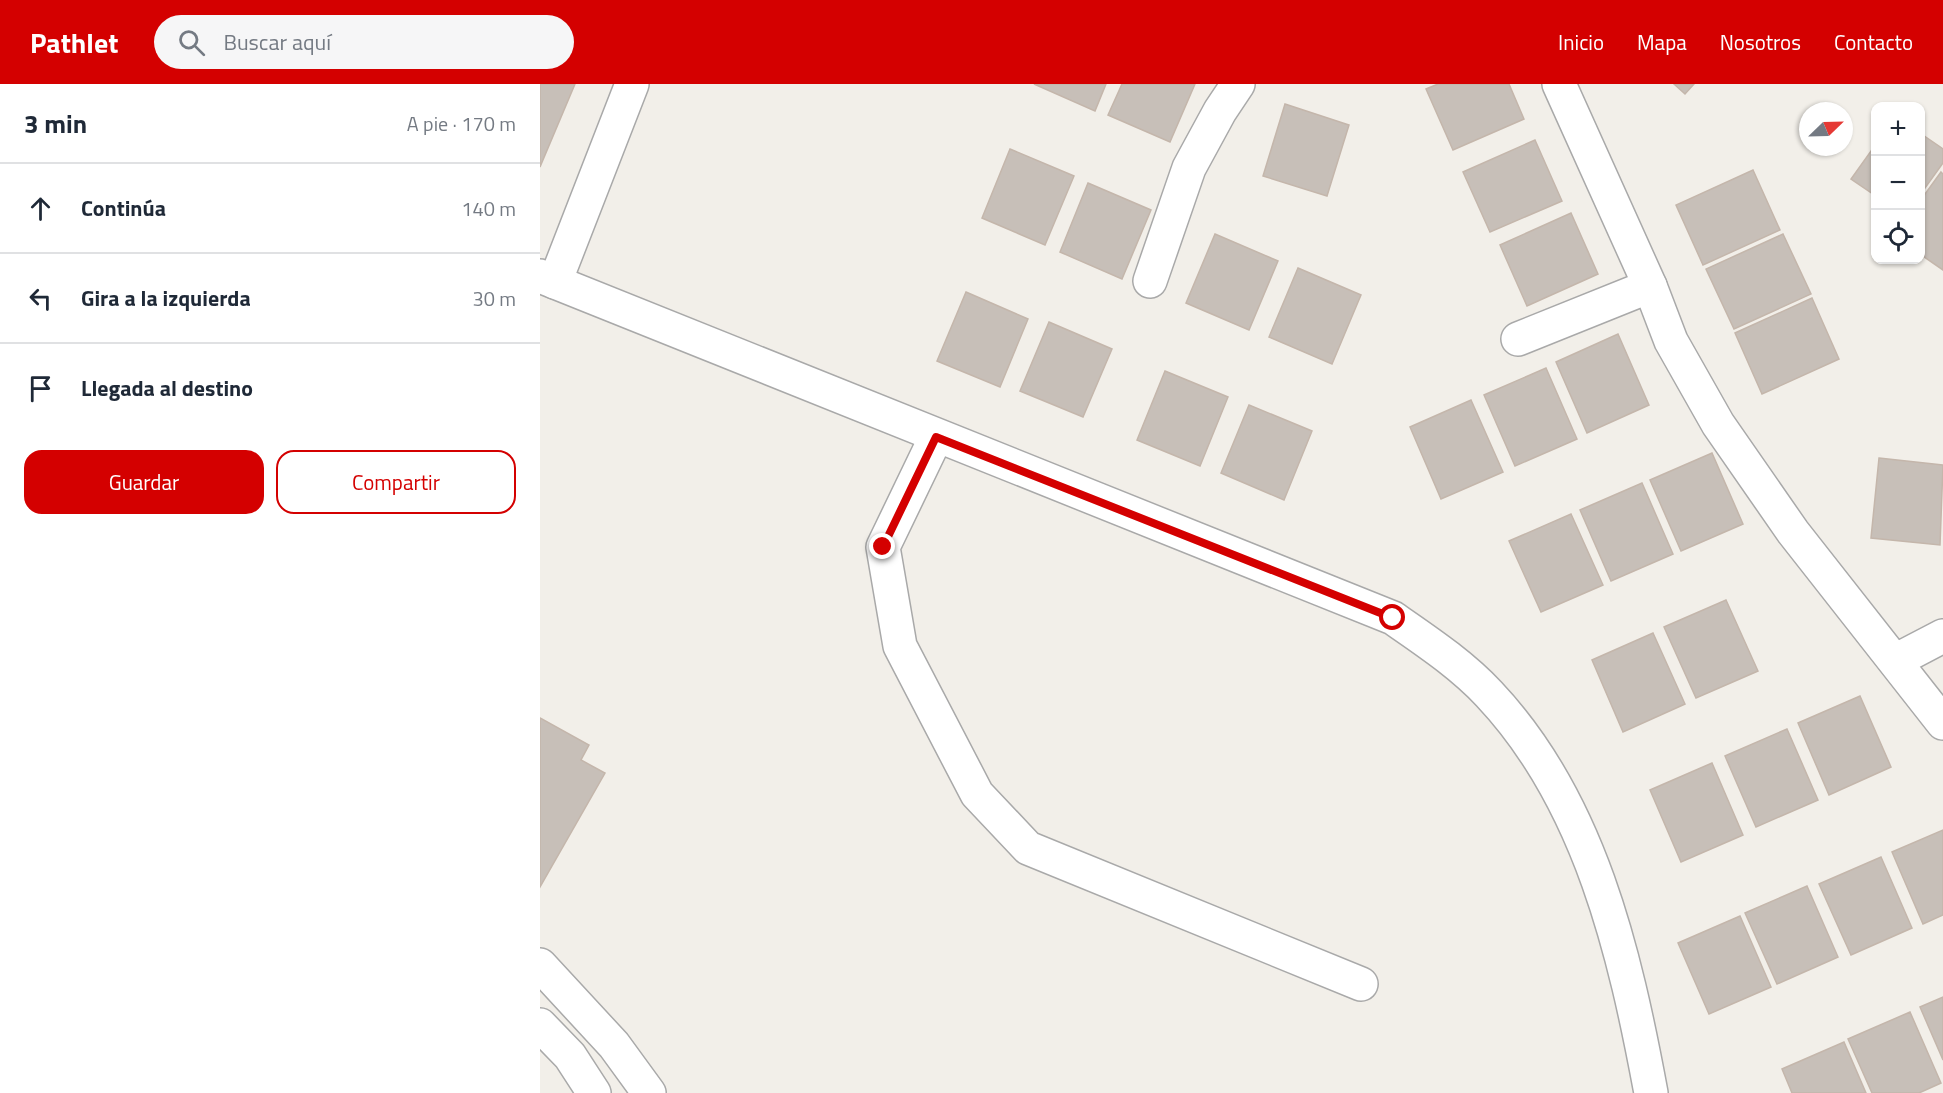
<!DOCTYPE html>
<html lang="es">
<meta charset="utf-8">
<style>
body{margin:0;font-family:"Titillium Web",sans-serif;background:#f6f6f7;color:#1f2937}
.controls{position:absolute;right:18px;top:18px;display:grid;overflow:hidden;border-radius:12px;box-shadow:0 2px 4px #0004}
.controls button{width:54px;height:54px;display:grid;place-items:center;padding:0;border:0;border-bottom:2px solid #e0e1e3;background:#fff;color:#1f2937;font:30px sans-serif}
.compass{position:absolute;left:1259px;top:18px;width:54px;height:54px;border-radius:50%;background:#fff;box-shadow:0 2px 4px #0004;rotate:67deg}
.stop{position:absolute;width:18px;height:18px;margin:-14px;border:4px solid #d40000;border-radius:50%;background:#fff}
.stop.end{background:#d40000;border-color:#fff;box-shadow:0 2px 6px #0008}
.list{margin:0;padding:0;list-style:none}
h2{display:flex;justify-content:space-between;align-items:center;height:78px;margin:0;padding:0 24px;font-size:26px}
h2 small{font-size:20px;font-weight:400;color:#747a83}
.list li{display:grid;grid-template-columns:39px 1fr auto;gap:18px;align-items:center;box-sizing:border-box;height:90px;padding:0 24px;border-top:2px solid #e0e1e3}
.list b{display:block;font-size:22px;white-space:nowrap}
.list em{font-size:20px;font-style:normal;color:#747a83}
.actions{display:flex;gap:12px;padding:18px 24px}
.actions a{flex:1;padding:14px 0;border:2px solid #d40000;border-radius:18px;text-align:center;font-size:21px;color:#d40000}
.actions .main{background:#d40000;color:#fff}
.icon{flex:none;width:33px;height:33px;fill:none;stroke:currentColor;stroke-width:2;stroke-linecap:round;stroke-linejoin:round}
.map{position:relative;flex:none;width:1403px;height:1009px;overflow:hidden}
header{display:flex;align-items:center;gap:36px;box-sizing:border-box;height:84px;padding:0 30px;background:#d40000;color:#fff}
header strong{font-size:28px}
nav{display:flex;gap:33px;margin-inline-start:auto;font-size:21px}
.search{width:420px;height:54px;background:#f6f6f7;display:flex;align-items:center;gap:15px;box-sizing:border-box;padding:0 21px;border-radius:33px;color:#747a83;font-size:22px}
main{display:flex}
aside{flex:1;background:#fff}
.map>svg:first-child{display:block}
</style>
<header>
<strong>Pathlet</strong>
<div class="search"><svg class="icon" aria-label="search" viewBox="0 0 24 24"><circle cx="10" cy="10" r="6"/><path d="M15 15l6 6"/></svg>Buscar aquí</div>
<nav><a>Inicio</a><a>Mapa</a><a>Nosotros</a><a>Contacto</a></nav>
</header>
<main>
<aside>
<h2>3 min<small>A pie · 170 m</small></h2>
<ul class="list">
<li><svg class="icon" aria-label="ahead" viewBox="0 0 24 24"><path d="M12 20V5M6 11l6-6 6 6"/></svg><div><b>Continúa</b></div><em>140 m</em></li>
<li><svg class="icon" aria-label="left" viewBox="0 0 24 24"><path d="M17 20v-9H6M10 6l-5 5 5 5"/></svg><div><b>Gira a la izquierda</b></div><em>30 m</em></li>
<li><svg class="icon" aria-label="arrive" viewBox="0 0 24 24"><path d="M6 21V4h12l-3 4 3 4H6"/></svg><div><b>Llegada al destino</b></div></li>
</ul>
<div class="actions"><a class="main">Guardar</a><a>Compartir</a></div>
</aside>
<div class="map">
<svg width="1403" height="1009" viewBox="0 0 1403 1009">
<rect width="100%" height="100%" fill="#f2efe9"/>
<g fill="#c7bfb8" stroke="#c4b6ab" stroke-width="1.5">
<polygon points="0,0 35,0 0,83"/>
<polygon points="494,0 566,0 555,27"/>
<polygon points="582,0 655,0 630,58 568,31"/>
<polygon points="898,0 969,0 984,35 913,66 886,5"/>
<polygon points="1134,0 1154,0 1145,10"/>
<polygon points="745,20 809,41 787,112 723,92"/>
<polygon points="1380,49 1403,65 1403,79 1380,111"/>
<polygon points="995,56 1022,117 950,148 923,88"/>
<polygon points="1336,60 1336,112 1311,95"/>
<polygon points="470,65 534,92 505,161 442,134"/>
<polygon points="1213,86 1240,146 1163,181 1136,121"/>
<polygon points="1401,88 1403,90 1403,186 1380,170 1380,117"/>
<polygon points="548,99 611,126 582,195 520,168"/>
<polygon points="1031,129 1058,190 987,222 960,161"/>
<polygon points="675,150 738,177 709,246 646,219"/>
<polygon points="1243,150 1271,210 1194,245 1166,185"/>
<polygon points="758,184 821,211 792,280 729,253"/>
<polygon points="426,208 488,235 460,303 397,277"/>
<polygon points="1272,214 1299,275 1222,310 1195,249"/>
<polygon points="509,238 572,265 543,333 480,307"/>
<polygon points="1078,250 1109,321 1047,349 1016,278"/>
<polygon points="1006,284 1037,355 975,382 944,311"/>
<polygon points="625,287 688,313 660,382 597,356"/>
<polygon points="931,316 963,388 901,415 870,343"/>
<polygon points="709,321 772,347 744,416 681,389"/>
<polygon points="1172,369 1203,440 1141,467 1110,396"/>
<polygon points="1339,374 1403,381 1400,461 1331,454"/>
<polygon points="1102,399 1133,470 1071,497 1040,426"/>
<polygon points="1031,430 1063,501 1001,528 969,457"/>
<polygon points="1186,516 1218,587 1156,614 1124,543"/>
<polygon points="1113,549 1145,620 1083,648 1052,576"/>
<polygon points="1320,612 1351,683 1289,711 1258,639"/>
<polygon points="0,634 49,661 41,676 65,689 0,803"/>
<polygon points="1247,645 1278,716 1216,743 1185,672"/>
<polygon points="1172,679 1203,751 1141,778 1110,706"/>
<polygon points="1403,746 1403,831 1383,840 1352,768"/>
<polygon points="1341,773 1372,844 1311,871 1279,800"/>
<polygon points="1267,802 1298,873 1237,900 1205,829"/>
<polygon points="1200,832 1231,903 1169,930 1138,859"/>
<polygon points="1403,913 1403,976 1380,923"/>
<polygon points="1370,928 1401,999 1379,1009 1332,1009 1308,955"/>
<polygon points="1304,958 1326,1009 1252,1009 1242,985"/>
</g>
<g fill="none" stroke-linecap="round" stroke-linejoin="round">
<defs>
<g id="minor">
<polyline points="1019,0 1110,202 1131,257 1178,340 1253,448 1403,639"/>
<path d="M 0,192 L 853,534 C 886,557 921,580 949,610 C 1050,717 1085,869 1111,1009"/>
<polyline points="610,197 649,84 680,27 698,0"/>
<polyline points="15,198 92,0"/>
<polyline points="978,255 1110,202"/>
<polyline points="396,353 343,463 360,562 437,710 488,764 821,900"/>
<polyline points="1355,577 1403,552"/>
<polyline points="0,881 74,961 109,1009"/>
<polyline points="0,941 30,972 54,1009"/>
</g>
</defs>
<use href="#minor" stroke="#a9a9a9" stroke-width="36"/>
<use href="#minor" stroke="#fff" stroke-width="33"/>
</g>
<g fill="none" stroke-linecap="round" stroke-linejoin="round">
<polyline stroke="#d40000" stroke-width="8" points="343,463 396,353 853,534"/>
</g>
</svg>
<div class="controls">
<button>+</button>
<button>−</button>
<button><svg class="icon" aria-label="locate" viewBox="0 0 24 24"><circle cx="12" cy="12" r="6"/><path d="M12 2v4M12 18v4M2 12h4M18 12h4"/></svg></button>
</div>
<svg class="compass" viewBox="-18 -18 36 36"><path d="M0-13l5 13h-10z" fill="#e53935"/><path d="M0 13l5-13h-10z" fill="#747a83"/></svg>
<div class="stop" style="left:853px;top:534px"></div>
<div class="stop end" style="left:343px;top:463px"></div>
</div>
</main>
